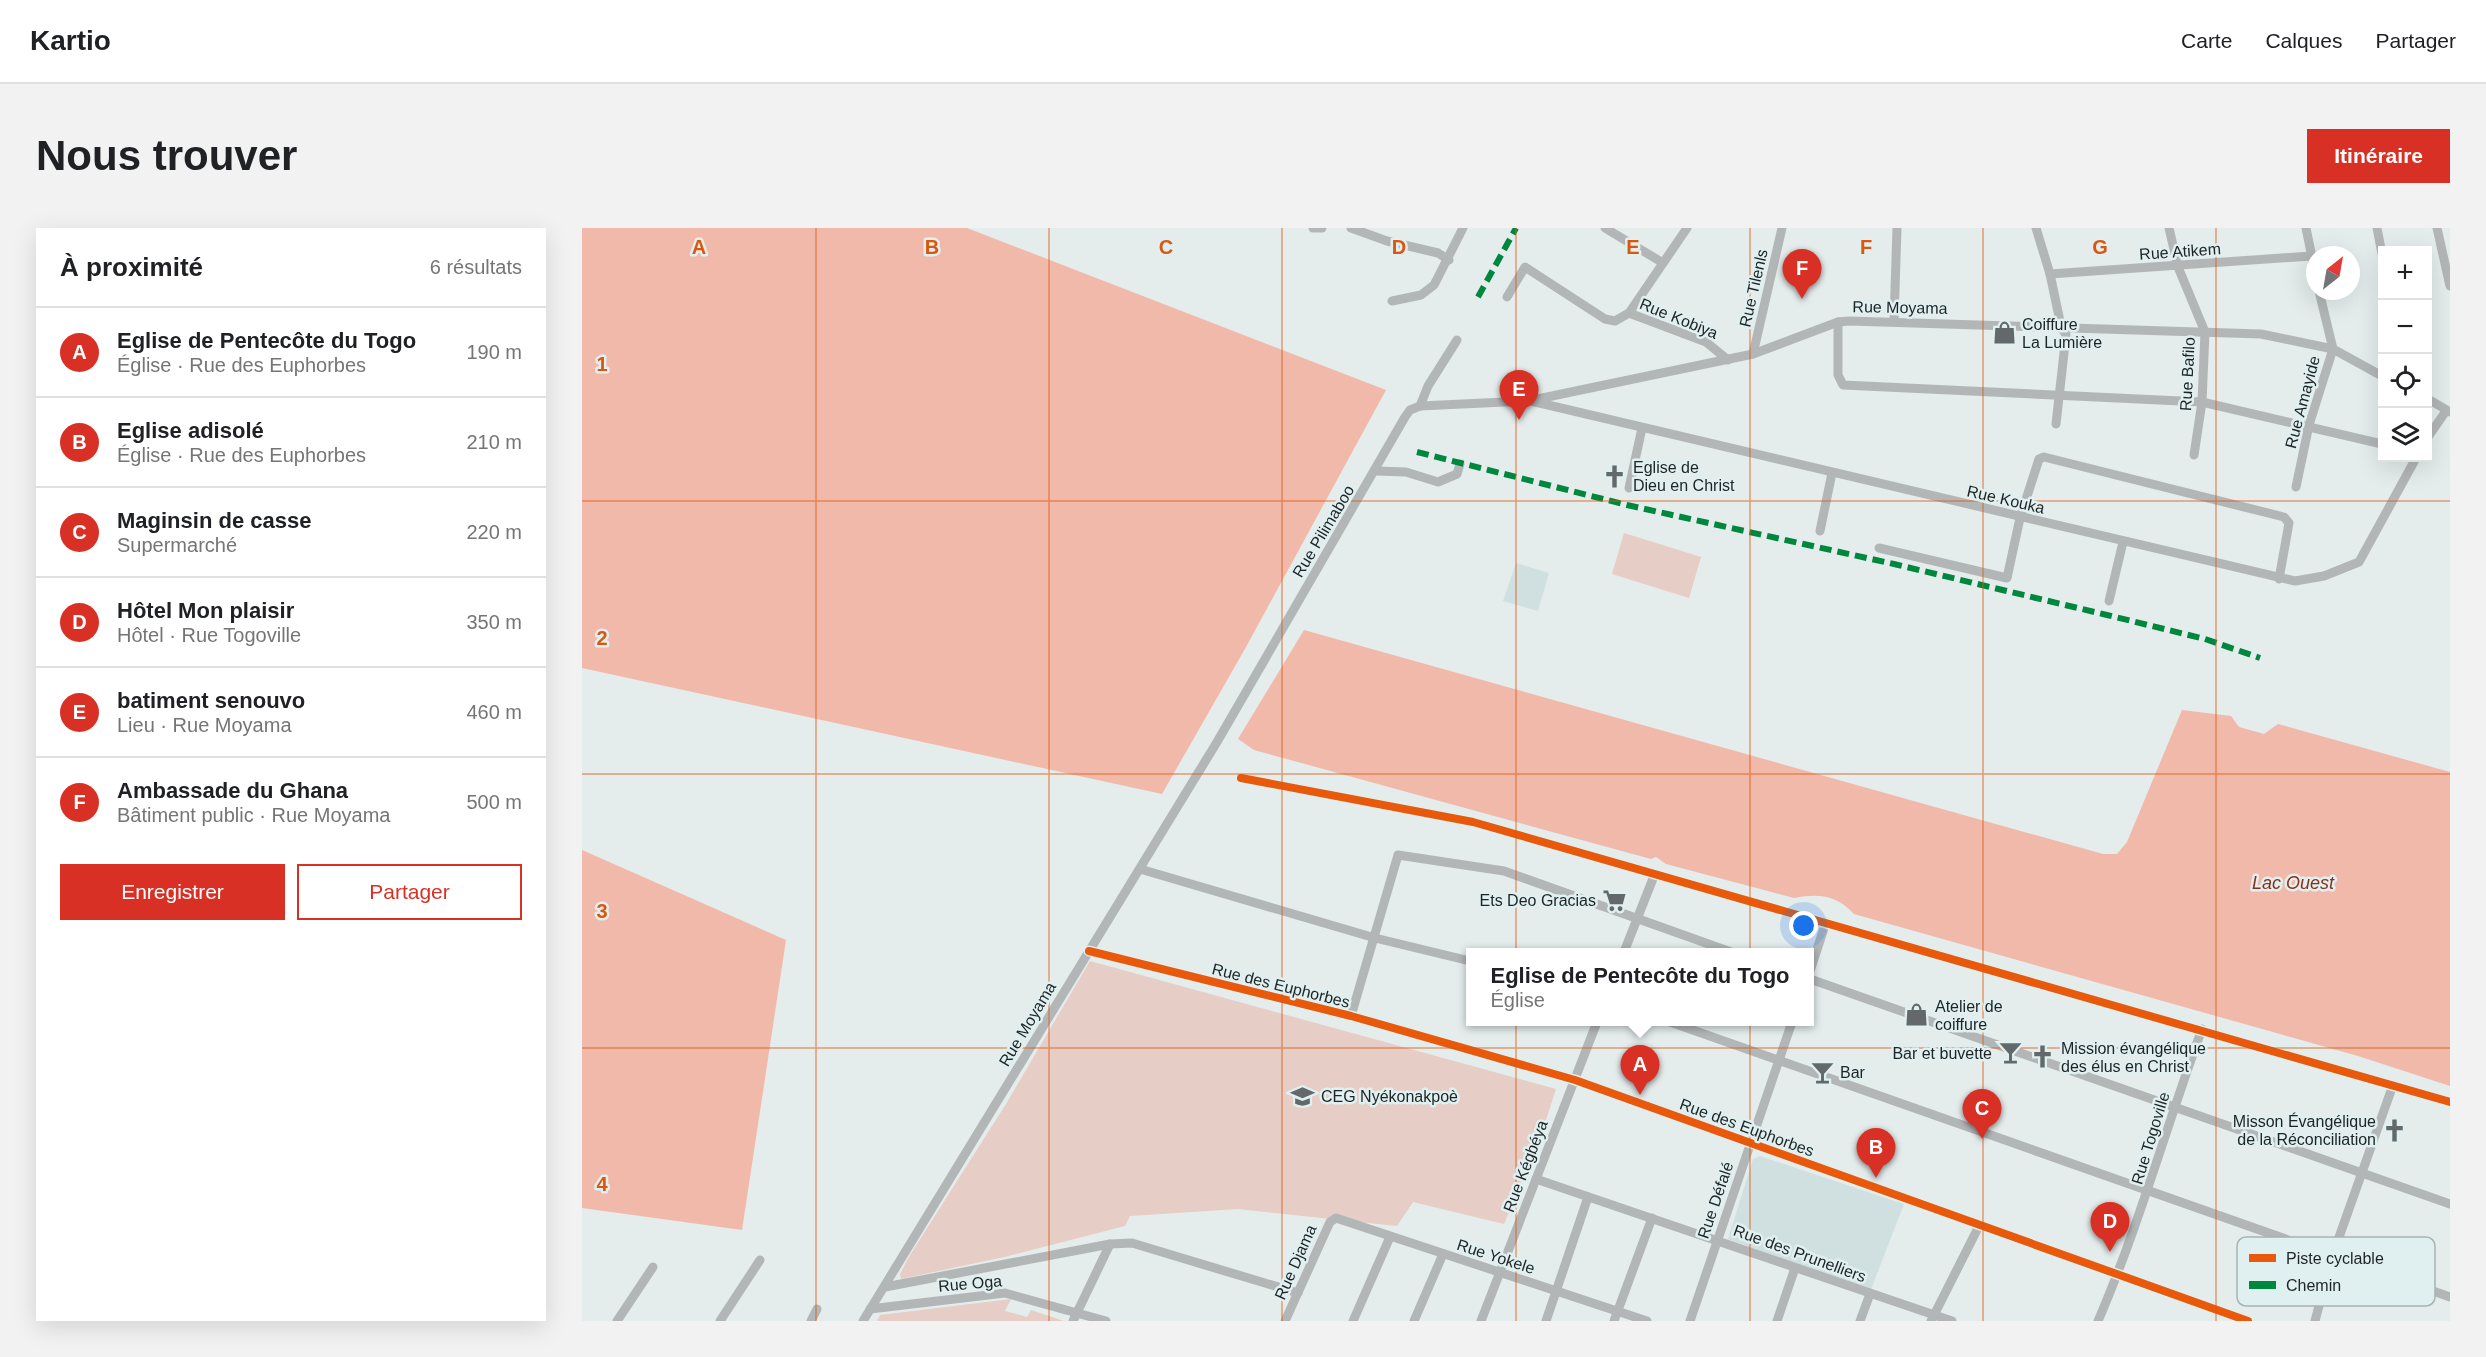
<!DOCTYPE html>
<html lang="fr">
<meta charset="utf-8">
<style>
body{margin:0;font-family:Helvetica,sans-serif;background:#f2f2f2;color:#202124}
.controls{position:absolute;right:18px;top:18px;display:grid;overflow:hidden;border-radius:0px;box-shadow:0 6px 24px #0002}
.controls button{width:54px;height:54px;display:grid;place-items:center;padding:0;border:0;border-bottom:2px solid #e0e0e0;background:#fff;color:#202124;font:30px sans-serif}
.compass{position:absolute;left:1724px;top:18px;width:54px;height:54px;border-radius:50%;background:#fff;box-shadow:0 6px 24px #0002;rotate:31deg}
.you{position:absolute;left:1222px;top:698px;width:21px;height:21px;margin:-15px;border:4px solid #fff;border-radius:50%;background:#1a73e8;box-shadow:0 0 0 9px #1a73e833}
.badge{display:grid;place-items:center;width:39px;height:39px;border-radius:50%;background:#d93025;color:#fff;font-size:20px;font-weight:700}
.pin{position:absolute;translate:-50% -50px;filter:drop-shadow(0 2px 3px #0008)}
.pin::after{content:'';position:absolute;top:32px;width:21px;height:18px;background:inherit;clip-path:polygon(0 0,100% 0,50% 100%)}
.popup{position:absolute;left:884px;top:720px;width:348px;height:78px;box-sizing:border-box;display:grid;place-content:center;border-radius:0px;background:#fff;filter:drop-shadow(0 2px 4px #0005);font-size:20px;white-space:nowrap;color:#757577}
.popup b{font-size:22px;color:#202124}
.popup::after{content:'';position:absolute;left:50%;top:100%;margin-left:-12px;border:12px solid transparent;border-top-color:#fff}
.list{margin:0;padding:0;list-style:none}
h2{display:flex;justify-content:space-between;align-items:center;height:78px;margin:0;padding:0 24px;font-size:26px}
h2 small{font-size:20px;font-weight:400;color:#757577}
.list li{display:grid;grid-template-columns:39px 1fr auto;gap:18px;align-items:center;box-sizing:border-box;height:90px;padding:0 24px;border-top:2px solid #e0e0e0}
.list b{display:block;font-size:22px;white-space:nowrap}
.list p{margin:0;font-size:20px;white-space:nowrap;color:#757577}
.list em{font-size:20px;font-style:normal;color:#757577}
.actions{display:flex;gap:12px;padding:18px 24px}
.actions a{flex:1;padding:14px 0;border:2px solid #d93025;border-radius:0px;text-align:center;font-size:21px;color:#d93025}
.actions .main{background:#d93025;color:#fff}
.icon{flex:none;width:33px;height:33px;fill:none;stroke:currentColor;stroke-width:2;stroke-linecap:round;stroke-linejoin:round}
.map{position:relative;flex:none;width:1868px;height:1093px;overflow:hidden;border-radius:0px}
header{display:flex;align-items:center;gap:36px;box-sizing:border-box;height:84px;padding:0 30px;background:#fff;border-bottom:2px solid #e0e0e0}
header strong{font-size:28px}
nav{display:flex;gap:33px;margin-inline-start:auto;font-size:21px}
.intro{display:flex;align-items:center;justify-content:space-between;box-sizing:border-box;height:144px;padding:0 36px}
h1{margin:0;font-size:42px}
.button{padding:15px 27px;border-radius:0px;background:#d93025;color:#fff;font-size:21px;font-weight:700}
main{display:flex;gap:36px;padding:0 36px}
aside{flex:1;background:#fff;border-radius:0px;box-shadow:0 6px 24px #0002}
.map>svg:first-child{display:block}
</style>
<header>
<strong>Kartio</strong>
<nav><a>Carte</a><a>Calques</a><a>Partager</a></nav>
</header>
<div class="intro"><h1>Nous trouver</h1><a class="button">Itinéraire</a></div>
<main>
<aside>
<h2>À proximité<small>6 résultats</small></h2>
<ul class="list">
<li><span class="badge">A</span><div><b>Eglise de Pentecôte du Togo</b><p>Église · Rue des Euphorbes</p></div><em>190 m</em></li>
<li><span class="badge">B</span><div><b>Eglise adisolé</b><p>Église · Rue des Euphorbes</p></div><em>210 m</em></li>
<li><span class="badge">C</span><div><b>Maginsin de casse</b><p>Supermarché</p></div><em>220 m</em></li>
<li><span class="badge">D</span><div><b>Hôtel Mon plaisir</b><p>Hôtel · Rue Togoville</p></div><em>350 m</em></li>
<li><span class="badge">E</span><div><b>batiment senouvo</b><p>Lieu · Rue Moyama</p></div><em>460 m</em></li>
<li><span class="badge">F</span><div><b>Ambassade du Ghana</b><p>Bâtiment public · Rue Moyama</p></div><em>500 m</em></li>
</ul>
<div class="actions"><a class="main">Enregistrer</a><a>Partager</a></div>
</aside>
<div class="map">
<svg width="1868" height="1093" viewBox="0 0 1868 1093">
<rect width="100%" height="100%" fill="#e4ecec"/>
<g fill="#d0e0e1">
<polygon points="934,335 967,345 956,383 921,373"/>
<polygon points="1178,928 1322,976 1288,1064 1146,1011 1171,931"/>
</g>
<g fill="#e6cdc5">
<polygon points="1042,305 1119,329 1107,370 1030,346"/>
<polygon points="508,733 974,861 963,895 922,996 831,974 815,998 656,981 548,988 543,998 422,1029 319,1051 318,1046 328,1027 424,876"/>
<polygon points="429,1071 423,1083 445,1089 449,1082 482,1093 295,1093 298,1087"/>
</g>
<g fill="#f1b9aa">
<polygon points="0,0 385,0 804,162 664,419 580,566 0,440"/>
<path d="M 722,402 L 1521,626 L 1535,626 L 1545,614 L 1600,482 L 1649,488 L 1657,499 L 1682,506 L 1696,496 L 1868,544 L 1868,858 L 1776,828 L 1272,686 C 1255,667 1237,665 1212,670 L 1084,636 L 1074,629 L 1069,631 L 672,522 L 656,511 Z"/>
<polygon points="0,622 204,712 160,1002 0,980"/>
</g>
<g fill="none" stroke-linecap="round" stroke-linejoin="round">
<g stroke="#b3b6b6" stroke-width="9">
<polyline points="731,0 740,0"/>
<polyline points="769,0 805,13 856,25 867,32"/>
<polyline points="1023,0 1081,35"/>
<polyline points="1454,0 1468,46 1479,98 1484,107 1474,196"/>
<polyline points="1587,0 1596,39 1623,104 1620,174 1612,227"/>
<polyline points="1724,0 1733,44"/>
<polyline points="1795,0 1800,26"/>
<polyline points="1855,0 1868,58"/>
<polyline points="1468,46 1729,28"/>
<polyline points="925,69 943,39 1023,91 1033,93 1047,85 1105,0"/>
<polyline points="810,73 839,67 852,57 881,0"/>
<polyline points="1047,85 1124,114 1146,132"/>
<polyline points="1312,93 1315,0"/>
<polyline points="1256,94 1256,147 1261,157 1620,174 1800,216"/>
<polyline points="1171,126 1200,0"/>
<polyline points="1846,171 1868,184"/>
<polyline points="949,173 1713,353 1742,348 1777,334 1834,230"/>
<polyline points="838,178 946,173 1171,126 1256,94 1267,93 1679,106 1751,121 1800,148"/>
<polyline points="1846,209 1864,183"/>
<polyline points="794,243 824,244 856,254 875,246 878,236"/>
<polyline points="1714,259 1727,197 1751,121 1737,63"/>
<polyline points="1047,260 1060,200"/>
<polyline points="1238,303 1250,245"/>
<polyline points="1297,320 1425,350 1438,290 1457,231 1462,229 1702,289 1707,295 1697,351"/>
<polyline points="1527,373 1541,314"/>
<polyline points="659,550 891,594 1868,874"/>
<polyline points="558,641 793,710 888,733"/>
<polyline points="507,723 769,788 993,852 1666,1093"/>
<polyline points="1042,724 1072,648"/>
<polyline points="1228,743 1244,694"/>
<polyline points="1228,751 1868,976"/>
<polyline points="769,788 816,627 922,643 1149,724"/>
<polyline points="1088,794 1868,1069"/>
<polyline points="954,951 1370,1093"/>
<polyline points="303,1059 528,1016 550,1015 716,1065"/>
<polyline points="288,1081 423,1065 524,1093"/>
<polyline points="35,1093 71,1039"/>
<polyline points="138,1093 178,1032"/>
<polyline points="229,1093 235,1081"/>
<polyline points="281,1093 635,514 823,189 828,182 838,178 846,158 875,112"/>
<polyline points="491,1093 528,1016"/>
<polyline points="703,1093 748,994 754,990 1065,1093"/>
<polyline points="771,1093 808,1009"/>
<polyline points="832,1093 861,1026"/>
<polyline points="899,1093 1015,794"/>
<polyline points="964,1093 1006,969"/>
<polyline points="1032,1093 1070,990"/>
<polyline points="1108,1093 1210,794"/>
<polyline points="1195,1093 1213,1040"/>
<polyline points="1278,1093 1288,1066"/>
<polyline points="1349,1093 1397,998"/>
<path d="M 1516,1093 C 1557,998 1584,899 1620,801"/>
<polyline points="1733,1093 1750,1029 1811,857"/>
</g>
<g stroke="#00873e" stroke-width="6" stroke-dasharray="12 6" stroke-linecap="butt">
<polyline points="896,69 934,0"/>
<polyline points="835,224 1045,277 1312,336 1525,387 1623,411 1678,430"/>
</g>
<defs>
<g id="cycleway">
<polyline points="659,550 891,594 1868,874"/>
<polyline points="507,723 769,788 993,852 1666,1093"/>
</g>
</defs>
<use href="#cycleway" stroke="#e0eff0" stroke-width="11"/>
<use href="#cycleway" stroke="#e8590c" stroke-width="8"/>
</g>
<path fill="none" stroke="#de560d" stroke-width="1.5" stroke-opacity="0.55" d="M 234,0 L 234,1093M 467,0 L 467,1093M 700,0 L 700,1093M 934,0 L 934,1093M 1168,0 L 1168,1093M 1401,0 L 1401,1093M 1634,0 L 1634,1093M 0,273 L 1868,273M 0,546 L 1868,546M 0,820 L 1868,820"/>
<defs>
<symbol id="shop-bare" viewBox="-9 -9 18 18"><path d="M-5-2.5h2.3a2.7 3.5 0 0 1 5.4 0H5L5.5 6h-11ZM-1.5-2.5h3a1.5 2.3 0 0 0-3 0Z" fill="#63696a" stroke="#e0eff0" stroke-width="2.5" paint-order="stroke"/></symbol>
<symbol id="church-bare" viewBox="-9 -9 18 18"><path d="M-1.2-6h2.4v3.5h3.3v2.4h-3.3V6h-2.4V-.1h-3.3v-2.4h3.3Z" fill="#63696a" stroke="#e0eff0" stroke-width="2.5" paint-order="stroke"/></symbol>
<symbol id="supermarket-bare" viewBox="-9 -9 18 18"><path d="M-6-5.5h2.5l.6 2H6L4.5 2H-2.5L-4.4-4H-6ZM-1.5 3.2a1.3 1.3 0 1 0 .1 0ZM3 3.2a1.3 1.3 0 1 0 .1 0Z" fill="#63696a" stroke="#e0eff0" stroke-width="2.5" paint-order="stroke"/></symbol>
<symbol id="bar-bare" viewBox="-9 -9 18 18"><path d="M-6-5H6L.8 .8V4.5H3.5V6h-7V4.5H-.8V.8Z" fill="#63696a" stroke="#e0eff0" stroke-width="2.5" paint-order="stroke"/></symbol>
<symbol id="school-bare" viewBox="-9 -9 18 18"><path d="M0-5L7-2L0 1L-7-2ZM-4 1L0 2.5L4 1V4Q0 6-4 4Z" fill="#63696a" stroke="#e0eff0" stroke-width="2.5" paint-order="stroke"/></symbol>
</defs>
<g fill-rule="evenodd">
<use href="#shop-bare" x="1406" y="88" width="33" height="33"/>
<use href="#church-bare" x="1016" y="232" width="33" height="33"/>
<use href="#supermarket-bare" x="1016" y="656" width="33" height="33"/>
<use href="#shop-bare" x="1318" y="770" width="33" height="33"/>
<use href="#bar-bare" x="1412" y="808" width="33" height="33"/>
<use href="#church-bare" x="1444" y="812" width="33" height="33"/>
<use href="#bar-bare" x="1224" y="828" width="33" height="33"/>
<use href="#school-bare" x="704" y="852" width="33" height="33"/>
<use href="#church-bare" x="1796" y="886" width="33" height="33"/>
</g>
<g text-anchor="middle" stroke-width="5" stroke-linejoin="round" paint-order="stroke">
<g font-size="16" fill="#1e2324" stroke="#e0eff0">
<text transform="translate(1598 23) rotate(-4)" y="6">Rue Atikem</text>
<text transform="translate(1171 60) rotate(-77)" y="6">Rue Tilenls</text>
<text transform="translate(1318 79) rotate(1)" y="6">Rue Moyama</text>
<text transform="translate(1097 90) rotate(22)" y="6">Rue Kobiya</text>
<text transform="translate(1605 146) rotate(-87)" y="6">Rue Bafilo</text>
<text transform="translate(1720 174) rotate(-75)" y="6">Rue Amayide</text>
<text transform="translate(1424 271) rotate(13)" y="6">Rue Kouka</text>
<text transform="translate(741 303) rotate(-59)" y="6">Rue Pilimaboo</text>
<text transform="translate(699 757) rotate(14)" y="6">Rue des Euphorbes</text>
<text transform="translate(445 796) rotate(-59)" y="6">Rue Moyama</text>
<text transform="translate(1165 899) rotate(20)" y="6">Rue des Euphorbes</text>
<text transform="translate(1568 910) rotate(-73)" y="6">Rue Togoville</text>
<text transform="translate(943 938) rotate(-69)" y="6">Rue Kégbéya</text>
<text transform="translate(1133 972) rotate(-71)" y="6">Rue Défalé</text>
<text transform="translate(1218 1025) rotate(20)" y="6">Rue des Prunelliers</text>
<text transform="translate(914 1028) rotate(18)" y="6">Rue Yokele</text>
<text transform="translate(713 1034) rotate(-66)" y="6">Rue Djama</text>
<text transform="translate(388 1055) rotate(-5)" y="6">Rue Oga</text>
</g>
<g font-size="16" fill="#1e2324" stroke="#e0eff0" text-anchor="start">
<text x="1440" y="102">Coiffure<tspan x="1440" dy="18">La Lumière</tspan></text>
<text x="1051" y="245">Eglise de<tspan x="1051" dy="18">Dieu en Christ</tspan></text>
<text x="1014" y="678" text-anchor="end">Ets Deo Gracias</text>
<text x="1353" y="784">Atelier de<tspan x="1353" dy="18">coiffure</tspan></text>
<text x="1479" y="826">Mission évangélique<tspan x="1479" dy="18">des élus en Christ</tspan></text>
<text x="1410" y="831" text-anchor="end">Bar et buvette</text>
<text x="1258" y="850">Bar</text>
<text x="739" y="874">CEG Nyékonakpoè</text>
<text x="1794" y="899" text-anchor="end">Misson Évangélique<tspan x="1794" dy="18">de la Réconciliation</tspan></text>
</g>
<g font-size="18" font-style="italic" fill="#8e2e18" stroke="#e0eff0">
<text x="1711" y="661">Lac Ouest</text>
</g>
</g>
<rect x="1655" y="1009" width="198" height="69" rx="9" fill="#e0eff0" stroke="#a6b2b3" stroke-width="1.5"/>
<rect x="1667" y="1026" width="27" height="8" fill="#e8590c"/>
<rect x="1667" y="1053" width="27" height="8" fill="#00873e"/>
<g font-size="16" fill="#1e2324">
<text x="1704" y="1036">Piste cyclable</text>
<text x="1704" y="1063">Chemin</text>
</g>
<g font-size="20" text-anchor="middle" font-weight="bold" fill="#de560d" stroke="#e0eff0" stroke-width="5" stroke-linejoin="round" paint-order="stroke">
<text x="117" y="26">A</text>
<text x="350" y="26">B</text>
<text x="584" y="26">C</text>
<text x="817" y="26">D</text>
<text x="1051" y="26">E</text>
<text x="1284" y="26">F</text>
<text x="1518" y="26">G</text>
<text x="20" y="143">1</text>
<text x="20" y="417">2</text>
<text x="20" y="690">3</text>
<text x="20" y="963">4</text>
</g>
</svg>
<div class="controls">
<button>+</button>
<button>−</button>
<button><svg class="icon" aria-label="locate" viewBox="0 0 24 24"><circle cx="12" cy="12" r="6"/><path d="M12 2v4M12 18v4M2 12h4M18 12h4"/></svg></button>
<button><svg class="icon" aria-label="layers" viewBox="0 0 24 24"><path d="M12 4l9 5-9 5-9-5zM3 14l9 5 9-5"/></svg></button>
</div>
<svg class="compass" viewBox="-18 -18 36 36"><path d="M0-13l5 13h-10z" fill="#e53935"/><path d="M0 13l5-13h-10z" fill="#757577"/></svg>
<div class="you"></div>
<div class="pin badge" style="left:1058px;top:867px">A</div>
<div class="popup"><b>Eglise de Pentecôte du Togo</b>Église</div>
<div class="pin badge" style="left:1294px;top:950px">B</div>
<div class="pin badge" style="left:1400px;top:911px">C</div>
<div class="pin badge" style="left:1528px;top:1024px">D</div>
<div class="pin badge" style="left:937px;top:192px">E</div>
<div class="pin badge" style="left:1220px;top:71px">F</div>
</div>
</main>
